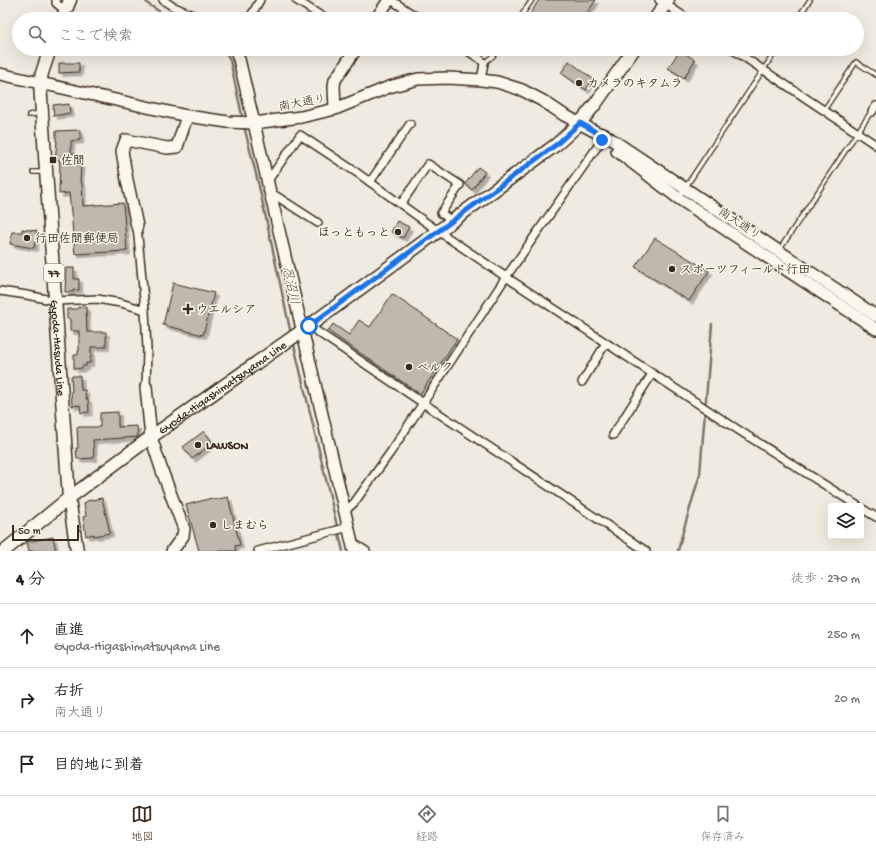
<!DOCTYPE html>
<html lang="ja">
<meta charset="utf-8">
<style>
body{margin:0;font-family:"Gochi Hand","Klee One",sans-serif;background:#f6f6f6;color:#202124}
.controls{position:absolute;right:12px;bottom:12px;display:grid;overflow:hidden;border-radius:4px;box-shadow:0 4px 16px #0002}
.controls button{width:36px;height:36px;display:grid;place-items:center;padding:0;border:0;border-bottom:1px solid #e0e0e0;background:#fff;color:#202124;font:20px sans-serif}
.scale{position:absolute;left:12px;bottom:10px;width:67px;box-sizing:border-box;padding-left:4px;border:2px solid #3b2a1e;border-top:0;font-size:11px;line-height:14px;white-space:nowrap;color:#3b2a1e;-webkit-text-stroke:3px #fbf7ec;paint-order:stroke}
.stop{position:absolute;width:12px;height:12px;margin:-9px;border:3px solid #1a73e8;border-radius:50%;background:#fff}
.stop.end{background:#1a73e8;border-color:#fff;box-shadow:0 1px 4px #0008}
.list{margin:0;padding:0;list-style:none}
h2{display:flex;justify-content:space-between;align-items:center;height:52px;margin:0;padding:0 16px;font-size:17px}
h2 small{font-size:13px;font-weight:400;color:#757577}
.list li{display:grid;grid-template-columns:26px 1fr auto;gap:12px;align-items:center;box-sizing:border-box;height:64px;padding:0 16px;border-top:1px solid #e0e0e0}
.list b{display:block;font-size:15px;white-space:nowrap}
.list p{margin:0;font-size:13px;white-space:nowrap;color:#757577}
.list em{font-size:13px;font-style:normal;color:#757577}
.icon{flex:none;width:22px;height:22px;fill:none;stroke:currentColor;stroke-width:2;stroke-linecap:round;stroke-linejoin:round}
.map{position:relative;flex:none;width:876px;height:551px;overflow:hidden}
.search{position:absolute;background:#fff;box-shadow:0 4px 16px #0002;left:12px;right:12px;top:12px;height:44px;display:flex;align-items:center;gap:10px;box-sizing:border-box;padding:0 14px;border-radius:22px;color:#757577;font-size:15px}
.sheet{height:244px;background:#fff}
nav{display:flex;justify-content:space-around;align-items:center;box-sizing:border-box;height:56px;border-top:1px solid #e0e0e0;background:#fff;font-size:11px;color:#757577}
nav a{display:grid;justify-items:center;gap:2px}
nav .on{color:#3b2a1e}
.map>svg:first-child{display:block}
</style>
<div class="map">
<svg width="876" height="551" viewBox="0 0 876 551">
<defs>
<filter id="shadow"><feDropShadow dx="3.5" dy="3.5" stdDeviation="0" flood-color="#0004"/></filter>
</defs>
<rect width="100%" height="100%" fill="#f0ebe0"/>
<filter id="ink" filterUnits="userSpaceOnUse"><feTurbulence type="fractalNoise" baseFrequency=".025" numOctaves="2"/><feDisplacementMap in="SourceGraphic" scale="8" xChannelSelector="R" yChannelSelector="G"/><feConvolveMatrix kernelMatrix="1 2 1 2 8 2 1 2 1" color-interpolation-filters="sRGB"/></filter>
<g filter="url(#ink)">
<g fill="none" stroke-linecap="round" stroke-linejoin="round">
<g stroke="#7f7367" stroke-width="2.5">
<polyline points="145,0 148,4 171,19"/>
<polyline points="224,49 230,60 243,120"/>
<polyline points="244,126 259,186 291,334"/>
<polyline points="293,341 343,551"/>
<polyline points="678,551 682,535 700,474 712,324"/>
</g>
</g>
<g fill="#c0b8ad" stroke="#3b2a1e" filter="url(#shadow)">
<polygon points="539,0 596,0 583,19 527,19"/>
<polygon points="680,50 695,60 684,78 668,68"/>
<polygon points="569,61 593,79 586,90 561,73"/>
<polygon points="59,63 79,63 79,72 59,73"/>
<polygon points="61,104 61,105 69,104 70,113 54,116 53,105"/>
<polygon points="80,130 80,140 71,141 71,153 76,154 75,165 81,165 80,182 82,182 83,206 123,203 127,251 75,254 69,193 59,194 60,160 55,160 57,141 56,141 56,131"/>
<polygon points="478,167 485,172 472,190 465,184"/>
<polygon points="397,221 409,227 403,238 391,232"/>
<polygon points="22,229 37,231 34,248 10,244 12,232 22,232"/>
<polygon points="655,238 709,271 689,301 635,267"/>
<polygon points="66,268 74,268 74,279 79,279 79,290 73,290 73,292 65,292"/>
<polygon points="173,283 214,293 203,335 163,325"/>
<polygon points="392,294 457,339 420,394 328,331 333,324 349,335 359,320 370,327"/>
<polygon points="78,307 86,307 87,332 106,332 106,347 91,347 91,358 90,358 90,363 86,363 86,366 82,366 82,368 74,369 74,355 78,355 78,351 79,351 79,331 70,331 70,319 67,319 67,309 78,309"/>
<polygon points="71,376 80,376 81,390 85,390 86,399 88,399 89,412 81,413 80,405 72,406 71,391 72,391"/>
<polygon points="118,412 118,427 137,426 138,437 93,440 94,458 77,459 76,448 78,448 77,427 100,427 100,413"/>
<polygon points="204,431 213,443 192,459 183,447"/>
<polygon points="228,497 240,545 235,546 236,551 199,551 186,505 212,498 214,500"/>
<polygon points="102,498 110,533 94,536 94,534 86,536 83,517 86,516 84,504 87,501"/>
<polygon points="53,537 56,551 29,551 27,542"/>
</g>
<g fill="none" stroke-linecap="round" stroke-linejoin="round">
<defs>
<g id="lane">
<polyline points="801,13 811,19"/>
<polyline points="519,19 532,0"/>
<polyline points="797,19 810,0"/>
<polyline points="484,63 493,56 498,49"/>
<polyline points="824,110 856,62 876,75"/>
<polyline points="29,115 41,113"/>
<polyline points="33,172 44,172"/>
<polyline points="679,197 777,49"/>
<polyline points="780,249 869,115 872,112"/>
</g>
<g id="street">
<polyline points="56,0 56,3 65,11"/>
<polyline points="163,0 172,6 203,19"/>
<polyline points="296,0 326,19"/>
<polyline points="391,0 420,19"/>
<polyline points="659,0 688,19"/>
<polyline points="249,19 260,0"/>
<polyline points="465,49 480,59 484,63 481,80"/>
<polyline points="732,49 876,145"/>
<polyline points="872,112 876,106"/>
<polyline points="267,182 300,135 356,172 438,231 506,277 729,424 858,506"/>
<polyline points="370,182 410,124"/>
<polyline points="270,192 318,223"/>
<polyline points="401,204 428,164 460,185 441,213 452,221"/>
<polyline points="137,226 145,310 147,349 146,387"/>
<polyline points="0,291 27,295 56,301 97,299 121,303 145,310"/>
<polyline points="309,326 423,403 646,551"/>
<polyline points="582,382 606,343"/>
<polyline points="613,435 652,374"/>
<polyline points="861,508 876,517"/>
<polyline points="345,511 354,503 390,453 472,329 506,277 602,140"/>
<polyline points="352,542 366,551"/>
<polyline points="258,551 349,527"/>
</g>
<g id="secondary">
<polyline points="376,19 389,0"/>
<polyline points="235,49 239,59 270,192 354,551"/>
<polyline points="0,74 187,116 228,122 254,123 301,117 335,109 389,87 418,79 448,78 481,80 497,82 522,90 543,101 564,115 596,132 605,135 876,316"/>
<polyline points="335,109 334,86 335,80 356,49"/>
<polyline points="617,151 678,198 876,329"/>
<polyline points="137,226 127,180 122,151 126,140 167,148 177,147 187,116"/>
<polyline points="146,387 151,437 162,471 184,529 183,536 172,551"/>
</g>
<g id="primary">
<polyline points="62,19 70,0"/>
<polyline points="655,19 668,0"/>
<path id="s1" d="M 50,49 L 42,73 L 40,83 L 42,113 L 69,498 L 77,551"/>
<path id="s2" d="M 4,551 L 69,498 L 151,437 L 309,326 L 557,144 L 580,123 L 596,103 L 634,49"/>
</g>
</defs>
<use href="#lane" stroke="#3b2a1e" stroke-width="6"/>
<use href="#street" stroke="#3b2a1e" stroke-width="10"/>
<use href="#secondary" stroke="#3b2a1e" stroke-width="14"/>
<use href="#primary" stroke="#3b2a1e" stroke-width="15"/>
<use href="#lane" stroke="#fbf7ec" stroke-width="3.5"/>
<use href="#street" stroke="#fbf7ec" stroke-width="7"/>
<use href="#secondary" stroke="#fbf7ec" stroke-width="11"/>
<use href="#primary" stroke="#fbf7ec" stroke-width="12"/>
</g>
</g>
<g fill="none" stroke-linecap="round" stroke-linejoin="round" filter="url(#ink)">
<polyline stroke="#1a73e8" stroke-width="5" points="309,326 557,144 580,123 596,132 602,140"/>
</g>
<g fill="#3b2a1e" stroke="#fbf7ec" stroke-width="1.5">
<circle cx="579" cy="83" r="4"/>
<rect x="49" y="156" width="8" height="8" rx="2"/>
<circle cx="398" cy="232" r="4"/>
<circle cx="27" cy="238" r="4"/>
<circle cx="672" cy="269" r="4"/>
<path d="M186 303h4v4h4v4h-4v4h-4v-4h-4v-4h4z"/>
<circle cx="409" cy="367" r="4"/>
<circle cx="198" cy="445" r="4"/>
<circle cx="213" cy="525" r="4"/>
</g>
<g text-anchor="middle" stroke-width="3" stroke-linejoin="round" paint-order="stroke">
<rect fill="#fbf7ec" stroke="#75685c" stroke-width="1" x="44" y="264" width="20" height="18" rx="3"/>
<g font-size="11" font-weight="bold" fill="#3b2a1e">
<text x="54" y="277">77</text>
</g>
<g font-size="12" font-weight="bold" fill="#3b2a1e" stroke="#fbf7ec" text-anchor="start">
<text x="587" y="87">カメラのキタムラ</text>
<text x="61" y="164">佐間</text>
<text x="390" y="236" text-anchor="end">ほっともっと</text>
<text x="35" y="242">行田佐間郵便局</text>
<text x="680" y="273">スポーツフィールド行田</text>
<text x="196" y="313">ウエルシア</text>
<text x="417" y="371">ベルク</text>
<text x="206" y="449">LAWSON</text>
<text x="221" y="529">しまむら</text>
</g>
<g font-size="12" fill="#3b2a1e" stroke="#fbf7ec">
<text transform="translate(302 102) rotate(-11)" y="4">南大通り</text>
<text transform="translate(740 223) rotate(33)" y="4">南大通り</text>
<text dy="4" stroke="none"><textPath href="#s1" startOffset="301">Gyoda-Hasuda Line</textPath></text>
<text dy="4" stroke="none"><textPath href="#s2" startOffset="273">Gyoda-Higashimatsuyama Line</textPath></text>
</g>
<g font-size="13" font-style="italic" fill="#635448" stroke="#fbf7ec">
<text transform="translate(292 285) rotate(77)" y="5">忍沼川</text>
</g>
</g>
</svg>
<div class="controls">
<button><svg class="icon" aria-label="layers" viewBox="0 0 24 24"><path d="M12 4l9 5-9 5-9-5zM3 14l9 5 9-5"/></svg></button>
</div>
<div class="scale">50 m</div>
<div class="stop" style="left:309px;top:326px"></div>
<div class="stop end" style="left:602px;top:140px"></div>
<div class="search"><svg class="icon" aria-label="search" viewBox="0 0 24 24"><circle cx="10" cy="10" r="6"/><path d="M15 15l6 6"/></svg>ここで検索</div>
</div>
<section class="sheet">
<h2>4 分<small>徒歩 · 270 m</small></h2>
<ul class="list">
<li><svg class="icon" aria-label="ahead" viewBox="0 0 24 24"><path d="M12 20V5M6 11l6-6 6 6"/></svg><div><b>直進</b><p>Gyoda-Higashimatsuyama Line</p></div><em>250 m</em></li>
<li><svg class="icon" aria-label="right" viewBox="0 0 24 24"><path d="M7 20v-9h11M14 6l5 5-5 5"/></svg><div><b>右折</b><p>南大通り</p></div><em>20 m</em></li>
<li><svg class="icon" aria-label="arrive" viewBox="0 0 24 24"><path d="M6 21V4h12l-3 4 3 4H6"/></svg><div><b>目的地に到着</b></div></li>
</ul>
</section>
<nav>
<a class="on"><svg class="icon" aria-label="map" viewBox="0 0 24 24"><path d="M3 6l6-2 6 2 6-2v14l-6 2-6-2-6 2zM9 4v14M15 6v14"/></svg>地図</a>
<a><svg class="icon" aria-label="directions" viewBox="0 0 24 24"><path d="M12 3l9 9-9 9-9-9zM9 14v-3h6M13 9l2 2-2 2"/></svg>経路</a>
<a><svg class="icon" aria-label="saved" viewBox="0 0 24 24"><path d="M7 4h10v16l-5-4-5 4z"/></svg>保存済み</a>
</nav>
